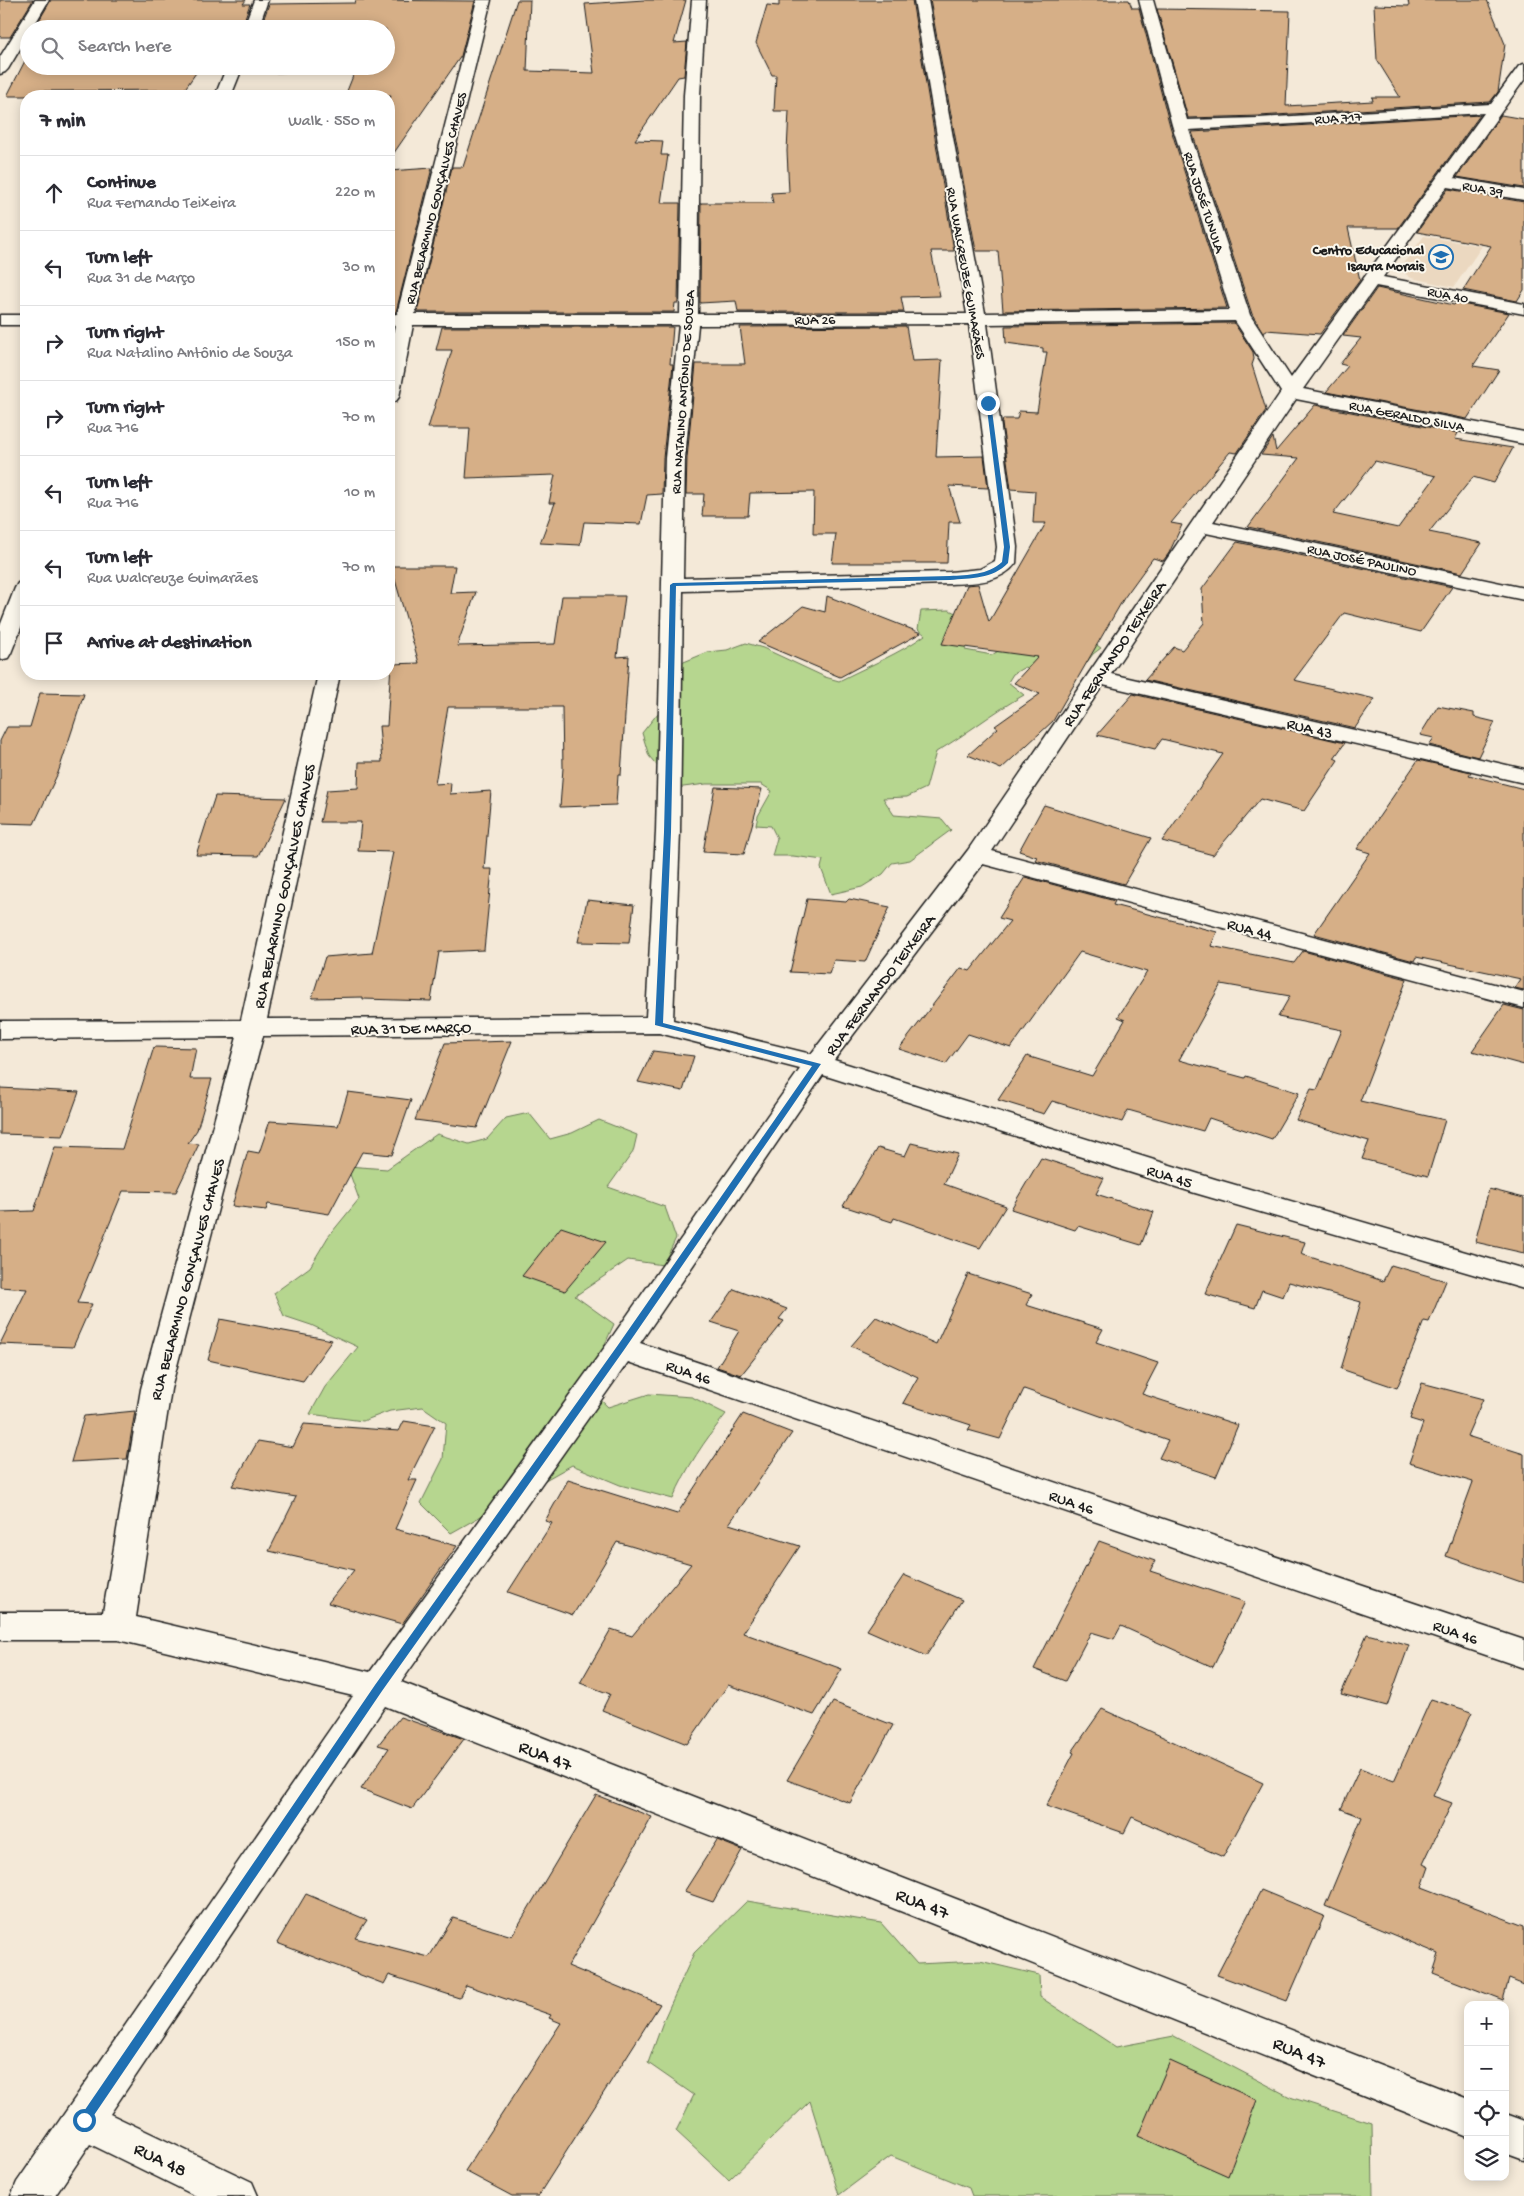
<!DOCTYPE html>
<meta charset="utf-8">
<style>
body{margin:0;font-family:"Gochi Hand",sans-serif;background:#f2f2f3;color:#2b2b33}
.controls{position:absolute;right:15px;bottom:15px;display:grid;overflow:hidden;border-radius:10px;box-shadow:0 2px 12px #0003}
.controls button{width:45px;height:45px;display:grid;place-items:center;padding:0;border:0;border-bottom:1px solid #e1e1e2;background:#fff;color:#2b2b33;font:25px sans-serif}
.stop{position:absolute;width:15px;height:15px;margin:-11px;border:4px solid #1f6fb2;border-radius:50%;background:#fff}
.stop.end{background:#1f6fb2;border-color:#fff;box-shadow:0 1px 5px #0008}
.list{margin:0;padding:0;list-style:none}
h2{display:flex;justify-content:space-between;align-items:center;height:65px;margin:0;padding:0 20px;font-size:21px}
h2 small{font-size:16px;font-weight:400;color:#7c7c81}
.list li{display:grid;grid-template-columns:32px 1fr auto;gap:15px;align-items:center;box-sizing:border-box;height:75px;padding:0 20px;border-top:1px solid #e1e1e2}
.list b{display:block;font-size:19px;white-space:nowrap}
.list p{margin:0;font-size:16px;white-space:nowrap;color:#7c7c81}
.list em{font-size:16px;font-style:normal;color:#7c7c81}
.icon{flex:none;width:28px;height:28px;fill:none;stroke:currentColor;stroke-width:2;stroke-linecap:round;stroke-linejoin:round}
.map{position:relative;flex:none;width:1524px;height:2196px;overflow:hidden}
.search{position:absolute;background:#fff;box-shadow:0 2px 12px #0003;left:20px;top:20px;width:375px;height:55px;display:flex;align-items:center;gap:12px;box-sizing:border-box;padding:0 18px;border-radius:28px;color:#7c7c81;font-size:19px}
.panel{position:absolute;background:#fff;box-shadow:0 2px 12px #0003;left:20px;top:90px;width:375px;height:590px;border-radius:20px}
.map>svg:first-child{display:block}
</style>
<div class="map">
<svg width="1524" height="2196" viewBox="0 0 1524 2196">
<rect width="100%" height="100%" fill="#f4e9d8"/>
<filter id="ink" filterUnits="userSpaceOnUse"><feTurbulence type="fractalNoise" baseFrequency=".02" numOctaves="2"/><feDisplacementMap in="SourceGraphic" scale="10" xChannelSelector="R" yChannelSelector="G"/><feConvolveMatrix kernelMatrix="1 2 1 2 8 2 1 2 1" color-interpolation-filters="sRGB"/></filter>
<g filter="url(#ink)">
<polygon fill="#ebd8c0" points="1424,236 1482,246 1454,287 1411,278 1399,269"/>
<g fill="#b6d68f" stroke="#697956">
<path d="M 949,610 L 967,618 L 969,637 L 965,650 L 992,655 L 1012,642 L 1091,641 L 1101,648 L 1093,654 L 1073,681 L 1025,667 L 1013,674 L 1008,682 L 1024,695 C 993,712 967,734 936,752 L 926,788 L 907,797 L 883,798 L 894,815 L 942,819 L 951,830 L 910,860 L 892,863 L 883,874 L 862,887 L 831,894 L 821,868 L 823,860 L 793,856 L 772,856 L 777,838 L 771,826 L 756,825 L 758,816 L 772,791 L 761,784 L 706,784 L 676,788 L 649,756 L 642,733 L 662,708 L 679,664 L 708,652 L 727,650 L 746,643 L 763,648 L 825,677 L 839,681 C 868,666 899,654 925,635 L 918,629 L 921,611 Z"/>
<path d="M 529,1113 L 550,1139 L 572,1133 L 599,1120 L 637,1135 L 633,1152 L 608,1187 L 665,1207 L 676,1238 L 663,1265 L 628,1260 L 575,1296 L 614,1324 L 586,1386 L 608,1407 L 649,1394 L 692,1397 L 726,1414 C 705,1440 686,1468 673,1499 L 620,1485 L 572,1465 L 451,1533 L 421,1503 L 443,1459 L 446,1423 L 423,1407 L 390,1411 L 363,1421 L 310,1414 L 325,1387 L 358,1347 L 311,1325 L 284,1316 L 274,1293 L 310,1267 L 328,1237 L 359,1199 L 347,1166 L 387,1169 L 437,1134 L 469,1144 L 487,1139 L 506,1118 Z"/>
<polygon points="747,1901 881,1923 917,1964 980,1961 1039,1975 1040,1997 1116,2047 1174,2036 1290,2097 1372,2123 1373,2196 972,2196 969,2188 891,2156 839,2195 810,2101 729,2180 676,2131 694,2095 648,2063 664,2019 694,1953"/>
</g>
<g fill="#d6af87" stroke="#1c1c1c" fill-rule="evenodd">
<polygon points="0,0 33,0 10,37 0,37"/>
<polygon points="51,0 246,0 243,4 250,4 241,29 34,29"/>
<polygon points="356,0 475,1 461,56 389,160 389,101 391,96 345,96 355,71 264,73 265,70 243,70 245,66 386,66 386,29 260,29 269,4 355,3"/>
<polygon points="517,0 530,0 527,71 594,73 585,4 644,0 686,0 674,43 687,42 684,76 678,77 635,140 663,141 661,155 668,155 661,203 680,203 678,303 675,303 674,312 417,312 452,167 463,167"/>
<polygon points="779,0 912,0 954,251 931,251 940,296 901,297 904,312 738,312 736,301 700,303 701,203 773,203 771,193 789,192 787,151 789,111 774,111 776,75 772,75 756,43 767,5 779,6"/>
<polygon points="930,0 1129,0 1132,8 1139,8 1170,126 1227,308 1003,311 998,251 976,251"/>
<polygon points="1408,0 1487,0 1505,44 1498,92 1490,102 1259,116 1188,118 1157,9 1290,11 1286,106 1373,101 1372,97 1400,97 1377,60 1374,5 1409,6"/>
<polygon points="29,53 29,66 225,66 223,70 198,70 184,90 44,91 41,96 7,96"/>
<polygon points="1480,115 1398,228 1348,228 1360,280 1320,334 1266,330 1264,334 1252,314 1192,132"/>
<polygon points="1501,115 1524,119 1524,188 1457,177"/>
<polygon points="432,168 396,312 389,313 389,171"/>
<polygon points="1448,189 1524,202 1524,290 1517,301 1463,290 1491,246 1417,232"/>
<polygon points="1377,288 1454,305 1456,303 1509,313 1473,366 1499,370 1467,419 1326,392 1348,366 1340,364 1361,338 1343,336"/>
<polygon points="1234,323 1253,352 1254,359 1252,365 1266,410 1237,453 1230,452 1171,523 1182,525 1169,553 1163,561 1153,558 1124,598 1053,721 1001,769 968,755 998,728 995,726 1040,694 1014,683 1038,657 942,644 967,585 978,584 989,622 1046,523 1033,523 1035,491 1011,489 1002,424 1003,419 1017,419 1019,411 1037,412 1047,352 1043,352 1043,348 1006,343 1005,326"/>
<polygon points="906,326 912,361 942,360 936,457 984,456 988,488 949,486 960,522 949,522 947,563 832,563 836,534 813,534 814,492 750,493 748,516 702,516 704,494 686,494 687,458 696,364 745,364 740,327"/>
<polygon points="442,327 673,327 670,364 673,364 663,458 662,494 647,495 641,524 584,522 580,545 540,543 555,503 549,503 555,475 466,478 470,428 428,428 452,350 436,350"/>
<path d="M 1315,405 L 1458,433 L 1455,439 L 1513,448 L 1494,483 L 1473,477 L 1429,532 L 1482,543 L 1462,573 L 1248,527 L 1299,458 L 1261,455 L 1273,437 L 1276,451 ZM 1375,461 L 1436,476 L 1398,528 L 1333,514 Z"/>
<polygon points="1237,542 1452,587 1421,632 1344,613 1294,680 1375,699 1355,728 1145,680 1174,647 1182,650 1204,623 1202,589"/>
<polygon points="391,566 455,566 450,593 476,592 457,646 555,644 562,596 625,596 617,657 629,656 621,775 618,775 616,805 560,807 563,768 562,707 448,707 435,784 451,783 450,794 491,791 484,869 492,869 484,950 439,952 431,1001 363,999 363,997 312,998 325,957 372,953 393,852 358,851 361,822 320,822 327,790 358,788 359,762 382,762 379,726 387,726 391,664 419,663"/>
<polygon points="827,596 921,633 840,677 758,642 803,606 825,612"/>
<polygon points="40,693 84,694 58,773 34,824 0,823 0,741 7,727 30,727"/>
<polygon points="1133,694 1345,743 1334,758 1338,760 1304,811 1260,799 1213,855 1162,841 1223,754 1162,739 1155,749 1097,735"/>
<polygon points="1438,706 1474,713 1474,717 1495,722 1478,757 1429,745 1434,738 1420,735"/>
<polygon points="1418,760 1471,772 1469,775 1524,789 1524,990 1515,988 1521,979 1416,957 1414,961 1314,934 1370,853 1357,849"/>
<polygon points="715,787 762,789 744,854 703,852"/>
<polygon points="215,796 286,798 258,856 196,855"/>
<polygon points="1044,805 1151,838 1124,884 1035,860 1037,857 1019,851"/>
<polygon points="1025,877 1115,901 1113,905 1217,932 1211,946 1294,963 1303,951 1407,979 1360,1101 1445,1120 1428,1176 1362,1159 1369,1141 1296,1120 1311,1089 1317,1090 1342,1030 1278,1017 1290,996 1221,984 1179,1060 1245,1078 1246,1076 1299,1093 1272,1139 1209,1118 1203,1131 1128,1110 1122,1122 1052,1101 1044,1114 998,1100 1027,1056 1092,1076 1125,1020 1118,1017 1147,972 1080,952 1011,1048 968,1034 946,1064 899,1049 961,968 970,971 1010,921 999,918"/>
<polygon points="807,899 846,902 849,899 890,907 865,962 834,960 829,974 790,972"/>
<polygon points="587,900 634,905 629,943 578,942"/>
<polygon points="1504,1005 1524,1010 1524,1065 1472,1051"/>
<polygon points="512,1041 477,1128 415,1120 445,1043"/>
<polygon points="154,1047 196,1048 190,1079 212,1079 197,1130 188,1143 199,1144 176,1192 123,1191 77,1303 92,1304 73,1347 0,1344 27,1289 0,1287 0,1212 34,1211 55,1147 122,1149"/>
<polygon points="653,1051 694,1056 683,1091 638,1082"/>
<polygon points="0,1088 79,1092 63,1136 0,1134"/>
<polygon points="348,1092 411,1100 392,1155 362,1152 329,1214 268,1204 266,1210 232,1206 248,1151 259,1153 270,1121 338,1126"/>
<polygon points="911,1143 958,1154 944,1184 1006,1206 980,1248 894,1218 892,1222 843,1206 878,1148 905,1156"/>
<polygon points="1041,1158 1104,1178 1096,1194 1154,1212 1141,1245 1078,1226 1075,1230 1011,1209"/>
<polygon points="1489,1189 1524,1198 1524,1253 1475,1242"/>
<polygon points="1236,1225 1305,1242 1301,1254 1383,1281 1391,1265 1446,1281 1429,1322 1424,1321 1397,1388 1341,1369 1361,1302 1289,1282 1283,1297 1262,1290 1255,1308 1205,1294"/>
<polygon points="561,1227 606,1242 565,1291 522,1276"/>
<polygon points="968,1274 1032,1294 1026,1305 1103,1329 1096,1342 1158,1363 1142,1394 1238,1425 1216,1477 1159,1458 1168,1440 1024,1389 1000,1439 968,1430 971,1425 903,1403 918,1377 851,1346 876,1317 936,1344"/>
<polygon points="734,1289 787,1309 779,1319 784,1321 741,1375 717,1367 739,1331 711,1322"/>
<polygon points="220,1319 332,1340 303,1381 208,1360"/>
<polygon points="1422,1383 1483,1399 1467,1436 1524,1454 1524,1583 1446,1556 1473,1482 1409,1463 1423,1423 1410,1419"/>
<polygon points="135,1411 127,1459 71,1462 84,1416"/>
<polygon points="743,1414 792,1433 729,1524 800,1546 743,1633 842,1669 814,1715 728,1685 687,1744 602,1710 610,1694 580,1683 611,1629 632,1636 691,1564 617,1542 573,1615 508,1592 552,1523 545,1521 568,1480 677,1514"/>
<polygon points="404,1421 435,1426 408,1480 417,1480 395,1529 457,1546 402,1624 328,1603 354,1570 269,1551 296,1497 232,1486 258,1441 293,1447 304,1424 399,1431"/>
<polygon points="1099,1541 1155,1561 1150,1571 1245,1602 1213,1667 1121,1626 1114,1639 1091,1632 1065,1681 1034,1669"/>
<polygon points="904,1575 962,1600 926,1656 867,1630"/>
<polygon points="1367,1634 1409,1645 1387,1706 1341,1694"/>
<polygon points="1431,1699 1472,1712 1433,1796 1452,1803 1423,1864 1429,1867 1422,1887 1524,1926 1524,1985 1509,1979 1503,2000 1433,1973 1439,1954 1325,1906 1362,1817 1341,1809 1360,1768 1394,1781"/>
<polygon points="833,1702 893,1725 850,1803 787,1780"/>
<polygon points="1102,1709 1263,1783 1223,1857 1132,1817 1124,1833 1046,1806 1074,1753 1072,1752"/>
<polygon points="400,1717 464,1739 412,1809 361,1789 389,1748 378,1745"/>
<polygon points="596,1795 652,1817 568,1966 660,2004 538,2196 512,2196 465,2171 561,2023 549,2018 551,2015 466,1985 459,1998 389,1975 384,1984 277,1943 306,1894 367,1920 355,1938 429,1957 453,1918 512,1936"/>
<polygon points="717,1840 742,1850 713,1902 684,1892"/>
<polygon points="1261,1890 1324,1916 1287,2001 1217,1975"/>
<polygon points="1170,2061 1257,2100 1228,2176 1138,2136"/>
</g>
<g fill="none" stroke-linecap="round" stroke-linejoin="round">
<defs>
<g id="minor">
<polygon points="35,0 49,0 32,29 29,29 29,34 8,69 5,72 0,74 0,57"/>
<polygon points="254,0 268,0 258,29 243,29"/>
<path d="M 477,0 L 491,0 L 415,314 L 680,314 L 684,95 L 692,0 L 706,0 L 700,95 L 698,314 L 967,314 L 914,0 L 928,0 L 985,313 L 1230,310 L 1172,125 L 1139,0 L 1153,0 L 1187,120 L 1259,118 L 1491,104 L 1519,66 L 1524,64 L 1524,80 L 1454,178 L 1524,190 L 1524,200 L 1447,187 L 1383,277 L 1524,304 L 1524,314 L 1376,286 L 1303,389 L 1524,432 L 1524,444 L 1296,399 L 1213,522 L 1524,588 L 1524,600 L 1206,533 L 1111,674 L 1524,769 L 1524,783 L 1103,685 L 992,851 L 1524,992 L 1524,1008 L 983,864 L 834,1060 L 1215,1179 L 1524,1269 L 1524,1289 L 1195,1193 L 823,1075 L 640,1343 L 1524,1640 L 1524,1668 L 628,1362 L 401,1682 L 1468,2099 L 1468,2137 L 385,1706 L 110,2114 L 252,2182 L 258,2196 L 196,2196 L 90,2144 L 55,2196 L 11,2196 L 17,2182 L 353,1696 L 118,1640 L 0,1640 L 0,1612 L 103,1612 L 141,1389 L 237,1037 L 0,1039 L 0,1021 L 241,1020 L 318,674 L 340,674 L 267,1019 L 646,1017 L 656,832 L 665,458 L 679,325 L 413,325 L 399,397 L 396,401 L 389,403 L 389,353 L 395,325 L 389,325 L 389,315 L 397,314 ZM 1484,113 L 1291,378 L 1250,315 L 1189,130 ZM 1235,321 L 1281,392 L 968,850 L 811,1054 L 673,1020 L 680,832 L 683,591 L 950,584 C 972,583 1002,583 1016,563 L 1017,547 L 987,324 ZM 969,324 L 997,547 L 995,561 L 980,569 L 950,572 L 683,578 L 685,458 L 698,325 ZM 659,1033 L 800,1069 L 610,1340 L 370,1672 L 136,1617 L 171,1389 L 263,1036 Z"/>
<polygon points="227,66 243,66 231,96 215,96"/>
<rect x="0" y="315" width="26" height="10"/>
<polygon points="26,582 26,615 11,653 8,658 0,660 0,626 15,588 18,583"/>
<polygon points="1505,2114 1524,2121 1524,2159 1505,2152"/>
</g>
</defs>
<use href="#minor" stroke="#1c1c1c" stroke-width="3"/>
<use href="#minor" fill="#fbf7ec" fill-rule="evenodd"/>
</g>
</g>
<path fill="#1f6fb2" d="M 986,401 L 991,403 L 1010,547 L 1008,563 C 993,579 970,578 950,580 L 676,586 L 671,832 L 663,1023 L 821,1064 L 624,1350 L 382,1691 L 88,2124 L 84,2126 L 80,2124 L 78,2120 L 80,2117 L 375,1685 L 618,1345 L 812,1066 L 655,1025 L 664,832 L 670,585 L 673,583 L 950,576 C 968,575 988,575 1002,562 L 1004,547 Z"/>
<defs>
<symbol id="school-ring" viewBox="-11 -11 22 22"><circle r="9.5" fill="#fbf7ec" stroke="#1f6fb2" stroke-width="1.5"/><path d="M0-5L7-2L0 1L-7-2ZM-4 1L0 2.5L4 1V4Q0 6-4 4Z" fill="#1f6fb2"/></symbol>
</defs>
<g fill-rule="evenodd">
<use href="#school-ring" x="1427" y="243" width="28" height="28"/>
</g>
<g text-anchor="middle" stroke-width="4" stroke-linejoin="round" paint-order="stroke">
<g font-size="14" fill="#1c1c1c" stroke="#fbf7ec">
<text transform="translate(1338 117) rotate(-4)" y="5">RUA 717</text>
<text transform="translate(1483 188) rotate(10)" y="5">RUA 39</text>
<text transform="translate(435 198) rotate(-76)" y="5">RUA BELARMINO GONÇALVES CHAVES</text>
<text transform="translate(1205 202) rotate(72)" y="5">RUA JOSÉ TUNULA</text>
<text transform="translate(967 273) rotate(80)" y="5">RUA WALCREUZE GUIMARÃES</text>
<text transform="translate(1448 294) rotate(11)" y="5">RUA 40</text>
<text x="815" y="324">RUA 26</text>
<text transform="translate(682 392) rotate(-86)" y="5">RUA NATALINO ANTÔNIO DE SOUZA</text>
<text transform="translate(1407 415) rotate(11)" y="5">RUA GERALDO SILVA</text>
<text transform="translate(1362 559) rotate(12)" y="5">RUA JOSÉ PAULINO</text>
</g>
<g font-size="14" font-weight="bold" fill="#1c1c1c" stroke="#fbf7ec" text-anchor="end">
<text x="1424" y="254">Centro Educacional<tspan x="1424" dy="16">Isaura Morais</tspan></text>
</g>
<g font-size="16" fill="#1c1c1c" stroke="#fbf7ec">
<text transform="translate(1113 653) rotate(-56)" y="6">RUA FERNANDO TEIXEIRA</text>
<text transform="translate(1310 727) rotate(13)" y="6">RUA 43</text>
<text transform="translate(283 886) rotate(-78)" y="6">RUA BELARMINO GONÇALVES CHAVES</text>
<text transform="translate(1250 928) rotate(15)" y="6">RUA 44</text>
<text transform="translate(879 984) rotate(-53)" y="6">RUA FERNANDO TEIXEIRA</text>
<text transform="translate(411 1027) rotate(-1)" y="6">RUA 31 DE MARÇO</text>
<text transform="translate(1170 1175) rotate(17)" y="6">RUA 45</text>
<text transform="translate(186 1279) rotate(-75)" y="6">RUA BELARMINO GONÇALVES CHAVES</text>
<text transform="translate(689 1371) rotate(19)" y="6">RUA 46</text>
<text transform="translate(1072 1501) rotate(19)" y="6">RUA 46</text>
<text transform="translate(1456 1631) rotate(19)" y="6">RUA 46</text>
</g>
<g font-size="19" fill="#1c1c1c" stroke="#fbf7ec">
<text transform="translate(546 1754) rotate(21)" y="7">RUA 47</text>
<text transform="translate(923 1902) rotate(21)" y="7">RUA 47</text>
<text transform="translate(1300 2051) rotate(22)" y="7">RUA 47</text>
<text transform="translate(161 2158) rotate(26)" y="7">RUA 48</text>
</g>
</g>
</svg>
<div class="controls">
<button>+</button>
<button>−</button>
<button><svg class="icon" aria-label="locate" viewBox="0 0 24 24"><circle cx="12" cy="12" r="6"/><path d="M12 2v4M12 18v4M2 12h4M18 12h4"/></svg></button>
<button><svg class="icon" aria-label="layers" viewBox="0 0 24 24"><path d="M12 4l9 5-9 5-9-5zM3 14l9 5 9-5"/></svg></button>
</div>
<div class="stop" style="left:84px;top:2120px"></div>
<div class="stop end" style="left:988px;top:403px"></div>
<div class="search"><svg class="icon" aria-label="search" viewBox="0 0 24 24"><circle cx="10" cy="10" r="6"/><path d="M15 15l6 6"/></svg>Search here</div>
<section class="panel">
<h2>7 min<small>Walk · 550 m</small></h2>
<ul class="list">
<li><svg class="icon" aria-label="ahead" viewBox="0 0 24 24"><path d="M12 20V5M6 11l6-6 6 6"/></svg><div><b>Continue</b><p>Rua Fernando Teixeira</p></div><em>220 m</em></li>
<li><svg class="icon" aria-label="left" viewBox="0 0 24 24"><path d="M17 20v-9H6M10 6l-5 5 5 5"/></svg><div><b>Turn left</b><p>Rua 31 de Março</p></div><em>30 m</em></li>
<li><svg class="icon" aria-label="right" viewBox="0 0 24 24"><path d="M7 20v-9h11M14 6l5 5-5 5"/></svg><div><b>Turn right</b><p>Rua Natalino Antônio de Souza</p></div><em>150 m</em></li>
<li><svg class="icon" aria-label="right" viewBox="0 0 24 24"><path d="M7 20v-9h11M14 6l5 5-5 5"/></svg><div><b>Turn right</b><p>Rua 716</p></div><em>70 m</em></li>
<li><svg class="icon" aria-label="left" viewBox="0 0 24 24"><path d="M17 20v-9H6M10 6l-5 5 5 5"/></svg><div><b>Turn left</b><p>Rua 716</p></div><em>10 m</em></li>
<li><svg class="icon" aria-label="left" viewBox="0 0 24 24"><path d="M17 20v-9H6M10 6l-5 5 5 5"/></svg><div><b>Turn left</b><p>Rua Walcreuze Guimarães</p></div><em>70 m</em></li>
<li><svg class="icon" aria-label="arrive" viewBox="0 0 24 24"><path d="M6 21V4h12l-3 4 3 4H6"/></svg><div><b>Arrive at destination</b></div></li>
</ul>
</section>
</div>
